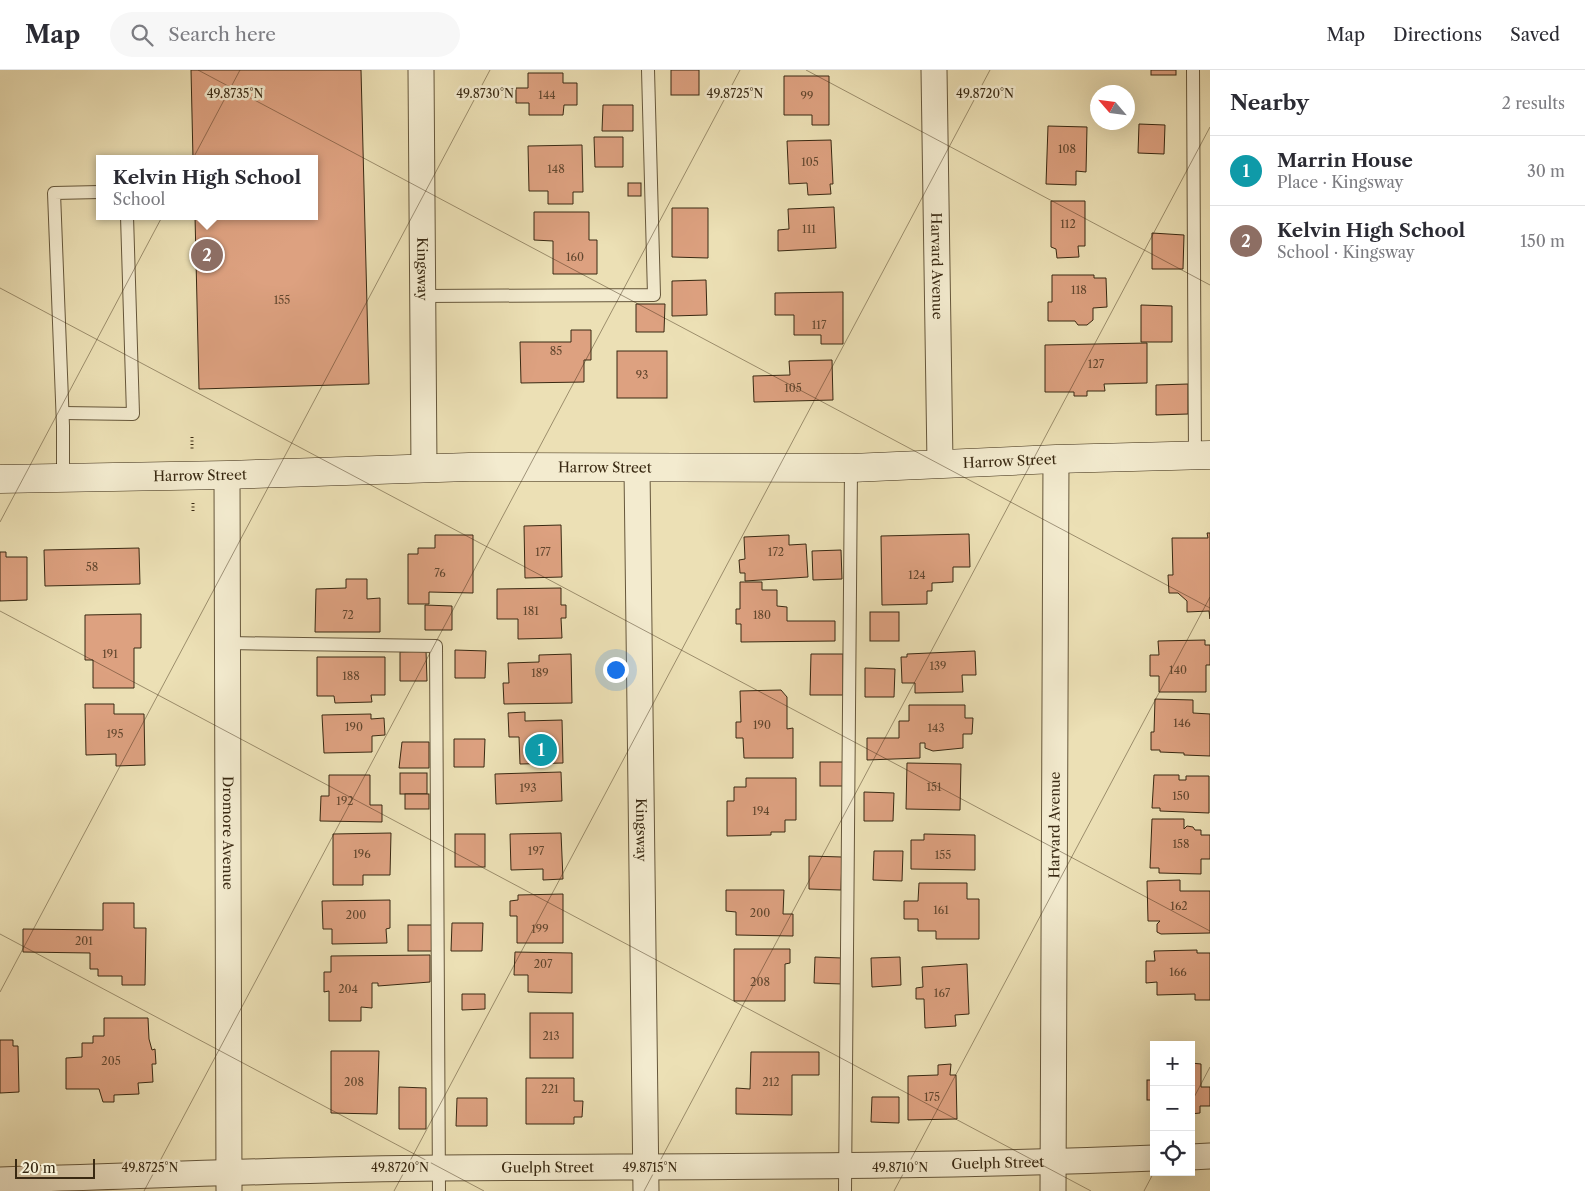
<!DOCTYPE html>
<meta charset="utf-8">
<style>
body{margin:0;font-family:"Libre Caslon Text",serif;background:#f7f7f7;color:#2b2b33}
.controls{position:absolute;right:15px;bottom:15px;display:grid;overflow:hidden;border-radius:0px;box-shadow:0 5px 20px #0002}
.controls button{width:45px;height:45px;display:grid;place-items:center;padding:0;border:0;border-bottom:1px solid #e1e1e2;background:#fff;color:#2b2b33;font:25px sans-serif}
.compass{position:absolute;left:1090px;top:15px;width:45px;height:45px;border-radius:50%;background:#fff;box-shadow:0 5px 20px #0002;rotate:298deg}
.scale{position:absolute;left:15px;bottom:12px;width:80px;box-sizing:border-box;padding-left:5px;border:2px solid #392912;border-top:0;font-size:14px;line-height:18px;white-space:nowrap;color:#392912;-webkit-text-stroke:4px #f3ebcf;paint-order:stroke}
.you{position:absolute;left:615px;top:599px;width:18px;height:18px;margin:-12px;border:4px solid #fff;border-radius:50%;background:#1a73e8;box-shadow:0 0 0 8px #1a73e833}
.badge{display:grid;place-items:center;width:32px;height:32px;border-radius:50%;background:#1a73e8;color:#fff;font-size:16px;font-weight:700}
.pin{position:absolute;translate:-50% -50%;border:2px solid #fff;box-shadow:0 1px 5px #0006}
.popup{position:absolute;left:96px;top:85px;width:222px;height:65px;box-sizing:border-box;display:grid;place-content:center;border-radius:0px;background:#fff;filter:drop-shadow(0 1px 4px #0005);font-size:16px;white-space:nowrap;color:#7c7c81}
.popup b{font-size:19px;color:#2b2b33}
.popup::after{content:'';position:absolute;left:50%;top:100%;margin-left:-10px;border:10px solid transparent;border-top-color:#fff}
.list{margin:0;padding:0;list-style:none}
h2{display:flex;justify-content:space-between;align-items:center;height:65px;margin:0;padding:0 20px;font-size:21px}
h2 small{font-size:16px;font-weight:400;color:#7c7c81}
.list li{display:grid;grid-template-columns:32px 1fr auto;gap:15px;align-items:center;box-sizing:border-box;height:70px;padding:0 20px;border-top:1px solid #e1e1e2}
.list b{display:block;font-size:19px;white-space:nowrap}
.list p{margin:0;font-size:16px;white-space:nowrap;color:#7c7c81}
.list em{font-size:16px;font-style:normal;color:#7c7c81}
.icon{flex:none;width:28px;height:28px;fill:none;stroke:currentColor;stroke-width:2;stroke-linecap:round;stroke-linejoin:round}
.map{position:relative;flex:none;width:1210px;height:1121px;overflow:hidden}
header{display:flex;align-items:center;gap:30px;box-sizing:border-box;height:70px;padding:0 25px;background:#fff;border-bottom:1px solid #e1e1e2}
header strong{font-size:24px}
nav{display:flex;gap:28px;margin-inline-start:auto;font-size:18px}
.search{width:350px;height:45px;background:#f7f7f7;display:flex;align-items:center;gap:12px;box-sizing:border-box;padding:0 18px;border-radius:28px;color:#7c7c81;font-size:19px}
main{display:flex}
aside{flex:1;background:#fff}
.map>svg:first-child{display:block}
</style>
<header>
<strong>Map</strong>
<div class="search"><svg class="icon" aria-label="search" viewBox="0 0 24 24"><circle cx="10" cy="10" r="6"/><path d="M15 15l6 6"/></svg>Search here</div>
<nav><a>Map</a><a>Directions</a><a>Saved</a></nav>
</header>
<main>
<div class="map">
<svg width="1210" height="1121" viewBox="0 0 1210 1121">
<rect width="100%" height="100%" fill="#ece0b5"/>
<filter id="stains"><feTurbulence type="fractalNoise" baseFrequency=".004" numOctaves="4"/><feColorMatrix values="0 0 0 0 .2 0 0 0 0 .09 0 0 0 0 .02 0 0 0 .5 -.17"/></filter>
<radialGradient id="worn" r=".72"><stop offset=".6" stop-color="#630" stop-opacity="0"/><stop offset="1" stop-color="#630" stop-opacity=".3"/></radialGradient>
<g fill="#dda180" stroke="#392912">
<polygon points="191,0 361,0 369,314 199,319 195,146 314,146 314,89 193,89"/>
<rect x="671" y="0" width="28" height="25"/>
<rect x="1151" y="0" width="25" height="5"/>
<polygon points="528,3 563,3 563,13 577,13 577,35 564,35 563,45 529,45 529,33 516,33 516,18 528,18"/>
<polygon points="784,6 829,6 829,55 812,55 812,45 784,45"/>
<polygon points="603,35 633,35 633,61 602,61"/>
<polygon points="1139,54 1165,55 1164,84 1138,83"/>
<polygon points="1048,56 1087,57 1086,102 1076,101 1076,115 1046,114"/>
<polygon points="594,67 623,67 623,97 595,97"/>
<polygon points="831,70 833,114 830,114 831,124 808,125 807,113 789,114 787,71"/>
<polygon points="582,75 583,122 573,122 573,134 548,134 548,121 529,121 528,76"/>
<rect x="628" y="113" width="13" height="13"/>
<polygon points="1051,131 1085,131 1085,176 1078,176 1079,187 1057,188 1056,179 1051,177"/>
<polygon points="834,137 836,178 778,181 778,160 789,159 788,139"/>
<polygon points="672,138 708,138 708,188 672,187"/>
<polygon points="534,142 589,142 589,170 597,170 597,204 553,204 553,171 534,170"/>
<polygon points="1152,163 1184,165 1183,199 1152,199"/>
<polygon points="1052,205 1094,205 1094,208 1106,208 1107,237 1093,238 1093,250 1087,255 1078,255 1075,251 1048,251 1048,232 1052,232"/>
<polygon points="706,210 707,245 672,246 672,211"/>
<polygon points="843,222 843,274 821,274 821,265 794,265 794,245 775,245 775,223"/>
<polygon points="636,234 665,234 664,262 636,262"/>
<polygon points="1141,235 1172,236 1172,272 1141,272"/>
<polygon points="571,260 591,260 591,290 584,290 584,312 521,313 520,272 571,272"/>
<polygon points="1147,273 1147,313 1104,314 1105,321 1087,321 1087,326 1074,326 1074,322 1045,322 1045,275"/>
<rect x="617" y="281" width="50" height="47"/>
<polygon points="832,290 833,330 754,332 753,306 790,305 789,291"/>
<polygon points="1188,314 1188,344 1156,345 1156,315"/>
<polygon points="561,455 562,507 525,508 524,456"/>
<polygon points="1207,463 1210,463 1210,549 1209,541 1187,542 1187,531 1178,523 1169,523 1168,505 1173,505 1172,468 1208,468"/>
<polygon points="969,464 970,497 953,497 953,512 932,513 932,521 927,521 927,534 882,535 881,466"/>
<polygon points="435,465 473,465 473,523 429,522 429,534 408,534 408,484 418,484 418,478 435,478"/>
<polygon points="789,465 789,475 806,474 808,507 745,511 745,503 740,503 739,490 745,489 744,467"/>
<polygon points="139,478 140,514 45,516 44,480"/>
<polygon points="841,480 842,509 813,510 812,481"/>
<polygon points="0,482 6,482 6,487 27,487 27,530 0,531"/>
<polygon points="346,509 367,509 367,529 380,528 380,562 315,562 316,519 346,518"/>
<polygon points="740,512 762,512 762,520 777,520 777,536 787,537 787,551 835,551 835,571 741,572 741,554 736,554 736,539 740,539"/>
<polygon points="561,518 561,535 566,535 566,548 561,548 562,568 518,569 518,549 497,549 497,519"/>
<polygon points="425,535 452,536 452,560 425,560"/>
<rect x="870" y="542" width="29" height="29"/>
<polygon points="141,544 141,578 134,578 134,618 93,618 93,590 85,590 85,545"/>
<polygon points="1205,570 1205,575 1210,575 1210,595 1206,595 1206,622 1159,622 1159,606 1150,606 1150,585 1159,585 1158,571"/>
<polygon points="455,580 486,581 485,608 455,608"/>
<polygon points="426,581 427,611 400,611 400,582"/>
<polygon points="975,581 976,605 962,605 963,622 915,623 915,613 902,613 901,587 907,587 907,584"/>
<polygon points="571,584 572,633 504,634 503,613 509,613 508,593 539,592 539,585"/>
<polygon points="811,584 843,584 843,625 810,625"/>
<polygon points="317,587 385,587 385,625 371,625 372,632 335,633 334,626 317,626"/>
<polygon points="865,598 895,599 894,627 865,627"/>
<polygon points="781,620 787,627 787,659 793,658 793,688 744,688 743,668 736,668 736,652 741,652 740,621"/>
<polygon points="1155,629 1193,630 1193,643 1210,644 1210,686 1184,685 1184,683 1160,682 1160,680 1151,680 1151,662 1154,662"/>
<polygon points="85,634 114,634 114,644 144,644 145,695 116,696 116,684 86,685"/>
<polygon points="909,635 965,635 965,648 973,648 972,664 963,664 963,678 933,681 925,678 925,673 920,673 920,688 867,690 867,668 899,668 899,651 909,651"/>
<polygon points="525,642 525,651 562,650 563,693 520,694 519,667 509,667 508,643"/>
<polygon points="371,644 371,649 384,648 385,665 372,666 372,682 324,683 322,645"/>
<polygon points="454,669 485,669 484,697 454,697"/>
<polygon points="402,672 429,672 429,698 399,698"/>
<rect x="820" y="692" width="23" height="24"/>
<polygon points="907,693 961,694 960,740 906,739"/>
<polygon points="561,702 562,731 496,734 495,704"/>
<rect x="400" y="703" width="27" height="21"/>
<polygon points="329,705 370,705 370,735 382,735 382,752 320,751 321,726 329,726"/>
<polygon points="1154,705 1179,705 1179,710 1186,710 1186,706 1209,706 1209,743 1160,741 1160,738 1152,738"/>
<polygon points="746,708 796,708 796,750 785,750 785,762 771,762 771,765 727,766 727,731 734,731 734,717 746,717"/>
<polygon points="864,722 894,723 893,751 864,751"/>
<rect x="405" y="724" width="24" height="15"/>
<polygon points="1152,749 1184,749 1184,759 1187,756 1193,757 1195,760 1201,760 1201,765 1210,765 1210,789 1201,789 1201,804 1159,803 1159,798 1150,798"/>
<polygon points="391,763 390,805 363,805 363,815 333,815 333,764"/>
<polygon points="561,763 563,809 543,810 543,799 511,800 510,764"/>
<rect x="455" y="764" width="30" height="33"/>
<polygon points="924,764 975,765 975,800 911,799 911,770 924,770"/>
<polygon points="874,781 903,781 902,811 873,810"/>
<polygon points="809,786 842,787 841,820 809,819"/>
<polygon points="1180,810 1180,821 1210,821 1210,863 1161,864 1157,862 1157,854 1160,851 1148,851 1147,811"/>
<polygon points="919,813 967,813 967,829 979,829 979,869 936,869 936,861 918,861 918,849 904,849 904,831 918,831"/>
<polygon points="726,820 784,820 783,844 793,844 793,866 736,865 736,842 726,841"/>
<polygon points="563,824 563,873 517,873 517,846 510,846 510,831 518,830 518,825"/>
<polygon points="390,830 390,858 386,859 387,873 332,874 332,859 323,859 322,831"/>
<polygon points="103,833 134,833 134,858 146,858 145,915 122,915 122,906 98,906 98,899 90,899 90,883 23,882 23,859 103,860"/>
<polygon points="452,853 483,853 482,881 451,881"/>
<rect x="408" y="855" width="24" height="26"/>
<polygon points="734,879 790,879 790,893 785,894 785,931 734,931"/>
<polygon points="1197,880 1197,883 1210,883 1210,930 1195,930 1195,924 1157,925 1157,912 1146,913 1146,891 1155,891 1154,881"/>
<polygon points="515,882 572,883 572,923 528,922 528,905 514,905"/>
<polygon points="430,885 430,912 378,916 378,913 372,913 372,938 361,937 361,951 329,951 329,921 324,922 324,902 331,902 331,886"/>
<polygon points="815,887 842,888 842,914 814,913"/>
<polygon points="900,887 901,915 872,917 871,888"/>
<polygon points="967,894 969,944 955,945 956,956 925,958 924,929 916,929 916,918 923,917 922,897"/>
<polygon points="462,924 485,924 485,939 462,940"/>
<rect x="530" y="943" width="43" height="45"/>
<polygon points="104,948 148,948 149,969 152,980 155,979 156,994 152,994 153,1012 138,1013 139,1024 114,1025 114,1032 103,1032 99,1019 66,1019 66,988 82,987 82,973 93,973 93,966 104,966"/>
<polygon points="0,970 13,970 13,976 18,976 19,1022 0,1023"/>
<polygon points="331,981 379,981 377,1044 331,1043"/>
<polygon points="751,982 819,982 819,1005 792,1005 792,1045 736,1044 736,1018 750,1019"/>
<polygon points="1191,993 1201,994 1201,1017 1210,1017 1210,1036 1200,1036 1200,1043 1191,1044"/>
<polygon points="951,994 950,1005 956,1005 957,1049 908,1050 908,1006 938,1005 938,995"/>
<polygon points="526,1008 574,1008 574,1031 583,1031 582,1047 574,1047 574,1054 526,1054"/>
<rect x="1147" y="1010" width="7" height="20"/>
<polygon points="399,1017 426,1018 426,1059 399,1059"/>
<polygon points="872,1027 899,1027 899,1053 871,1052"/>
<polygon points="457,1028 487,1028 487,1056 456,1056"/>
</g>
<g fill="none" stroke-linecap="round" stroke-linejoin="round">
<defs>
<g id="lane">
<polyline points="1193,0 1195,386"/>
<polyline points="423,226 654,225 648,0"/>
<polyline points="63,343 133,344 127,146"/>
<polyline points="63,408 63,356 54,123 100,122"/>
<polyline points="228,573 436,576 439,1121"/>
<polyline points="845,1121 851,398"/>
</g>
<g id="street">
<path id="s1" d="M 421,0 L 424,398"/>
<path id="s2" d="M 934,0 L 940,393"/>
<path id="s3" d="M 637,399 L 646,1121"/>
<path id="s4" d="M 227,405 L 229,1120"/>
<polyline points="1191,1087 1210,1086"/>
<path id="s5" d="M 0,1110 C 147,1106 294,1099 441,1098 C 678,1096 916,1098 1154,1088"/>
<path id="s6" d="M 1053,1121 L 1056,389"/>
</g>
<g id="secondary">
<path id="s7" d="M 0,409 L 227,405 L 469,397 L 851,398 L 1056,389 L 1210,385"/>
</g>
</defs>
<use href="#lane" stroke="#66573b" stroke-width="14"/>
<use href="#street" stroke="#66573b" stroke-width="27"/>
<use href="#secondary" stroke="#392912" stroke-width="29"/>
<g stroke="#392912" stroke-width="3" stroke-dasharray="1 2.5" stroke-linecap="butt">
<polyline points="192,367 192,379"/>
<polyline points="193,433 193,442"/>
</g>
<use href="#lane" stroke="#f3ebcf" stroke-width="12"/>
<use href="#street" stroke="#f3ebcf" stroke-width="25"/>
<use href="#secondary" stroke="#f3ebcf" stroke-width="28"/>
</g>
<path fill="none" stroke="#392912" stroke-width="1" stroke-opacity="0.45" d="M 198,0 L 1210,538M 806,0 L 1210,215M 0,218 L 1210,861M 0,452 L 240,0M 0,541 L 1091,1121M 0,864 L 484,1121M 0,922 L 490,0M 1191,1033 L 1210,997M 144,1121 L 740,0M 394,1121 L 990,0M 644,1121 L 1210,57M 894,1121 L 1210,527M 1144,1121 L 1154,1102"/>
<g text-anchor="middle" stroke-width="5" stroke-linejoin="round" paint-order="stroke">
<g font-size="11" fill="#62472e">
<text x="547" y="29">144</text>
<text x="807" y="30">99</text>
<text x="1067" y="83">108</text>
<text x="810" y="96">105</text>
<text x="556" y="103">148</text>
<text x="1068" y="158">112</text>
<text x="809" y="163">111</text>
<text x="575" y="191">160</text>
<text x="1079" y="224">118</text>
<text x="282" y="234">155</text>
<text x="819" y="259">117</text>
<text x="556" y="285">85</text>
<text x="1096" y="298">127</text>
<text x="642" y="309">93</text>
<text x="793" y="322">105</text>
<text x="543" y="486">177</text>
<text x="776" y="486">172</text>
<text x="92" y="501">58</text>
<text x="440" y="507">76</text>
<text x="917" y="509">124</text>
<text x="531" y="545">181</text>
<text x="348" y="549">72</text>
<text x="762" y="549">180</text>
<text x="110" y="588">191</text>
<text x="938" y="600">139</text>
<text x="1178" y="604">140</text>
<text x="540" y="607">189</text>
<text x="351" y="610">188</text>
<text x="1182" y="657">146</text>
<text x="762" y="659">190</text>
<text x="354" y="661">190</text>
<text x="936" y="662">143</text>
<text x="115" y="668">195</text>
<text x="934" y="721">151</text>
<text x="528" y="722">193</text>
<text x="1181" y="730">150</text>
<text x="345" y="735">192</text>
<text x="761" y="745">194</text>
<text x="1181" y="778">158</text>
<text x="536" y="785">197</text>
<text x="362" y="788">196</text>
<text x="943" y="789">155</text>
<text x="1179" y="840">162</text>
<text x="941" y="844">161</text>
<text x="760" y="847">200</text>
<text x="356" y="849">200</text>
<text x="540" y="863">199</text>
<text x="84" y="875">201</text>
<text x="543" y="898">207</text>
<text x="1178" y="906">166</text>
<text x="760" y="916">208</text>
<text x="348" y="923">204</text>
<text x="942" y="927">167</text>
<text x="551" y="970">213</text>
<text x="111" y="995">205</text>
<text x="354" y="1016">208</text>
<text x="771" y="1016">212</text>
<text x="550" y="1023">221</text>
<text x="932" y="1031">175</text>
</g>
<g font-size="14" fill="#392912" stroke="#f3ebcf">
<text dy="5" stroke="none"><textPath href="#s2" startOffset="196">Harvard Avenue</textPath></text>
<text dy="5" stroke="none"><textPath href="#s1" startOffset="199">Kingsway</textPath></text>
<text dy="5" stroke="none"><textPath href="#s7" startOffset="1010">Harrow Street</textPath></text>
<text dy="5" stroke="none"><textPath href="#s7" startOffset="605">Harrow Street</textPath></text>
<text dy="5" stroke="none"><textPath href="#s7" startOffset="200">Harrow Street</textPath></text>
<text dy="5" stroke="none"><textPath href="#s6" startOffset="366">Harvard Avenue</textPath></text>
<text dy="5" stroke="none"><textPath href="#s3" startOffset="361">Kingsway</textPath></text>
<text dy="5" stroke="none"><textPath href="#s4" startOffset="358">Dromore Avenue</textPath></text>
<text dy="5" stroke="none"><textPath href="#s5" startOffset="998">Guelph Street</textPath></text>
<text dy="5" stroke="none"><textPath href="#s5" startOffset="548">Guelph Street</textPath></text>
</g>
</g>
<g font-size="12" text-anchor="middle" fill="#392912" stroke="#f3ebcf" stroke-width="5" stroke-linejoin="round" paint-order="stroke">
<text x="235" y="28">49.8735°N</text>
<text x="485" y="28">49.8730°N</text>
<text x="735" y="28">49.8725°N</text>
<text x="985" y="28">49.8720°N</text>
<text x="150" y="1102">49.8725°N</text>
<text x="400" y="1102">49.8720°N</text>
<text x="650" y="1102">49.8715°N</text>
<text x="900" y="1102">49.8710°N</text>
</g>
<rect width="100%" height="100%" filter="url(#stains)"/>
<rect width="100%" height="100%" fill="url(#worn)"/>
</svg>
<div class="controls">
<button>+</button>
<button>−</button>
<button><svg class="icon" aria-label="locate" viewBox="0 0 24 24"><circle cx="12" cy="12" r="6"/><path d="M12 2v4M12 18v4M2 12h4M18 12h4"/></svg></button>
</div>
<svg class="compass" viewBox="-18 -18 36 36"><path d="M0-13l5 13h-10z" fill="#e53935"/><path d="M0 13l5-13h-10z" fill="#7c7c81"/></svg>
<div class="scale">20 m</div>
<div class="you"></div>
<div class="pin badge" style="left:541px;top:680px;background:#0f9aa8">1</div>
<div class="pin badge" style="left:207px;top:185px;background:#8d6e63">2</div>
<div class="popup"><b>Kelvin High School</b>School</div>
</div>
<aside>
<h2>Nearby<small>2 results</small></h2>
<ul class="list">
<li><span class="badge" style="background:#0f9aa8">1</span><div><b>Marrin House</b><p>Place · Kingsway</p></div><em>30 m</em></li>
<li><span class="badge" style="background:#8d6e63">2</span><div><b>Kelvin High School</b><p>School · Kingsway</p></div><em>150 m</em></li>
</ul>
</aside>
</main>
